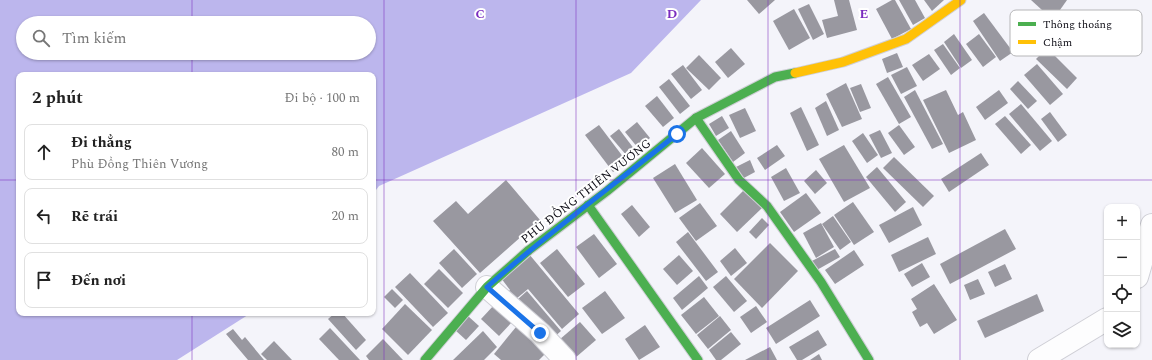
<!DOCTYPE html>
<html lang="vi">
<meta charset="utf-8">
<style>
body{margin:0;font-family:Spectral,serif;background:#f2f2f2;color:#222}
.controls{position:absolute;right:12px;bottom:12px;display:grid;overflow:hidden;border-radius:8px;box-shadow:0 1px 3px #0004}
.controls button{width:36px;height:36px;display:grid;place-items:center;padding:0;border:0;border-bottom:1px solid #e0e0e0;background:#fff;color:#222;font:20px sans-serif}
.stop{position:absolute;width:12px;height:12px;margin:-9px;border:3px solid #1a73e8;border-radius:50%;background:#fff}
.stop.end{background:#1a73e8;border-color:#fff;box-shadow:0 1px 4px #0008}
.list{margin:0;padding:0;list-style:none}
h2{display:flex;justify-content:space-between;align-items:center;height:52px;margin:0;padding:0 16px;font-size:17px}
h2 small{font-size:13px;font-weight:400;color:#767676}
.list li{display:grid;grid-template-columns:26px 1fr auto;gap:12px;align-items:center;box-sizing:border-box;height:56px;margin:0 8px 8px;padding:0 8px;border:1px solid #e0e0e0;border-radius:8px}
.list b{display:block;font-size:15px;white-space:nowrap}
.list p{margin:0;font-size:13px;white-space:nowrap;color:#767676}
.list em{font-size:13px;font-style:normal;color:#767676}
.icon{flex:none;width:22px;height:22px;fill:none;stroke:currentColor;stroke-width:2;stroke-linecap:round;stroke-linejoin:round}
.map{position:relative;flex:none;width:1152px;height:360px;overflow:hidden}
.search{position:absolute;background:#fff;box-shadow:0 1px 3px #0004;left:16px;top:16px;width:360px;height:44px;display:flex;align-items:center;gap:10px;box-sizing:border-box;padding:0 14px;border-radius:22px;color:#767676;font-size:15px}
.panel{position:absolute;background:#fff;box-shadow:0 1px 3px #0004;left:16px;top:72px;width:360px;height:244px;border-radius:8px}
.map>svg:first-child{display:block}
</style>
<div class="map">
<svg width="1152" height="360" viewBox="0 0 1152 360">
<rect width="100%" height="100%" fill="#f4f4fa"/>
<path fill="#bcb6ed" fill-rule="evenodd" d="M 0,0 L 701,0 L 631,73 L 379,186 L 373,194 L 373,75 L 19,75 L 19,313 L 251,313 L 177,360 L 0,360 ZM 23,23 L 369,23 L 369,53 L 23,53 Z"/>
<g fill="#9998a0">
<polygon points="747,0 775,0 759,14"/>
<polygon points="834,0 849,0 857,30 827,38 822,20 838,16"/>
<polygon points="892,0 895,0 911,29 892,39 876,9"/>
<polygon points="899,0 915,0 925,18 913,25"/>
<polygon points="924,0 944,0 932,11"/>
<polygon points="1031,0 1067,0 1053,20"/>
<polygon points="809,4 824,34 813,40 798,9"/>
<polygon points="794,9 810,38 789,50 773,21"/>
<polygon points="984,13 1013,52 1000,61 973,21"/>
<polygon points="954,34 972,60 961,68 944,42"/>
<polygon points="979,34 996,57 983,67 966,44"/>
<polygon points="943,44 960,68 951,75 934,50"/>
<polygon points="731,48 745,64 728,78 715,62"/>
<polygon points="1047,48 1077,78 1067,89 1036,59"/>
<polygon points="897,53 903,67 887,73 882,59"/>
<polygon points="929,54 940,69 923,81 912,65"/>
<polygon points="699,55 721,78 709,90 686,68"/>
<polygon points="1037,64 1063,94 1050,105 1024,75"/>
<polygon points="683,65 702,90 691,99 671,74"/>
<polygon points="907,67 917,86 901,94 891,75"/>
<polygon points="888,77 911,117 899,124 876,84"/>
<polygon points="669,79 690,106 680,114 659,87"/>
<polygon points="1018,81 1037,101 1028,109 1010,89"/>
<polygon points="846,83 862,119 842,127 826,94"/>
<polygon points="861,84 871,108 860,112 850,88"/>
<polygon points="915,90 943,144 932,149 904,97"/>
<polygon points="946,90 958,115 963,112 976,140 949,153 923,100"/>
<polygon points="999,90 1008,103 985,120 976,107"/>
<polygon points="657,96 674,118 663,127 645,106"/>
<polygon points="826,101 839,130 827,136 815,108"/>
<polygon points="1021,104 1052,141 1040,151 1009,114"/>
<polygon points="801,107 819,145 807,151 790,113"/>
<polygon points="745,108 756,131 740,138 729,115"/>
<polygon points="1050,112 1067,135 1058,142 1041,119"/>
<polygon points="722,116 729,128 716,136 709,124"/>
<polygon points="1005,116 1031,145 1021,154 995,124"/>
<polygon points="637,122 650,138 638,148 625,132"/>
<polygon points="599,125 627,162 613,172 585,135"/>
<polygon points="899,125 915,147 904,155 888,133"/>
<polygon points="619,129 635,150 627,156 610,136"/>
<polygon points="880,130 892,153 881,158 869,135"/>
<polygon points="731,131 745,153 733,162 718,140"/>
<polygon points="863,133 878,155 867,163 852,141"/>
<polygon points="777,145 785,156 765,170 757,158"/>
<polygon points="844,145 870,188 844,202 819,159"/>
<polygon points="702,148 725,174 709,188 686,163"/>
<polygon points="981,153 989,165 949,192 941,179"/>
<polygon points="894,157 934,196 923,207 883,168"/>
<polygon points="750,160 755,172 742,179 736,167"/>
<polygon points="675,164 697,200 675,213 653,178"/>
<polygon points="877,167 906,202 895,212 866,177"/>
<polygon points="786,168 800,193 784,201 771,177"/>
<polygon points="816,170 827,183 815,194 804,181"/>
<polygon points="506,180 540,220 480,273 433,221 456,201 468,214"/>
<polygon points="745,189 762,208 737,232 720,214"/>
<polygon points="806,193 821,213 794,232 780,212"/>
<polygon points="853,202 874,232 854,245 834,215"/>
<polygon points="700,203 717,226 696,241 679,218"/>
<polygon points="632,205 650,227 639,237 621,214"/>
<polygon points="913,207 922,225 889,243 879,225"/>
<polygon points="833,216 851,242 840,250 822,224"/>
<polygon points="762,218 769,225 756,239 749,232"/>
<polygon points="821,223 834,247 816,258 803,233"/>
<polygon points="1005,229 1016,249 950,284 940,264"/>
<polygon points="688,232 718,272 706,281 676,242"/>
<polygon points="594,234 617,264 599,278 576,247"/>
<polygon points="928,237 936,254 899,272 891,255"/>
<polygon points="770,243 798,271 762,308 734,279"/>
<polygon points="735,248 747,263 731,276 720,261"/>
<polygon points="454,249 477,274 462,288 439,263"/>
<polygon points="557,249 585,284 568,297 540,263"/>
<polygon points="835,249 840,257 815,271 810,262"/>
<polygon points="854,250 864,265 835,284 825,270"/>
<polygon points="529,254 579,314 562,329 528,289 510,304 503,296 510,290 501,278"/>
<polygon points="679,255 693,271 677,285 663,269"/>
<polygon points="922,263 930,277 912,287 904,274"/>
<polygon points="1005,264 1012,279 995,287 988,272"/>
<polygon points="439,269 463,293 448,308 424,284"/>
<polygon points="410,273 448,313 433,327 395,287"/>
<polygon points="699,276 708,288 682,310 673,298"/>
<polygon points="726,276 747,301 734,312 713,287"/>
<polygon points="978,279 985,294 970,300 964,285"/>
<polygon points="934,284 957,320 934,334 927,323 920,327 912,312 917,309 911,299"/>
<polygon points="392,289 403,300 395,308 384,297"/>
<polygon points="527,291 561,331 551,340 517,300"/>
<polygon points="605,291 625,318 602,334 582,308"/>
<polygon points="1037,294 1044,311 985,338 977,321"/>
<polygon points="704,297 719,316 696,334 681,315"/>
<polygon points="810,300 820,316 776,344 766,328"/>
<polygon points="405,304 432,330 408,355 382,329"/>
<polygon points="495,304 513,321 499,336 481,319"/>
<polygon points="756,306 767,322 751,333 740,317"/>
<polygon points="335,313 342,313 366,340 356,350 328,319"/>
<polygon points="468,316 479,326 466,340 455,330"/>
<polygon points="720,316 731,330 708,349 697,335"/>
<polygon points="580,322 596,340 575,358 559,340"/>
<polygon points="645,325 660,347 639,360 625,339"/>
<polygon points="516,327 546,353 539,360 501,360 494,354"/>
<polygon points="330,328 360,360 339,360 319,339"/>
<polygon points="233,329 242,340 245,337 264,360 248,360 226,334"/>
<polygon points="818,330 827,345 802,360 797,360 789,347"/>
<polygon points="483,331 497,347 484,360 453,360"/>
<polygon points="731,332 741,344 721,360 716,360 709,350"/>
<polygon points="383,339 403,360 369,360 366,356"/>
<polygon points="274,341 292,360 267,360 261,354"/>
<polygon points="770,347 777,360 745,360"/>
<polygon points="819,354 822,360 810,360"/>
</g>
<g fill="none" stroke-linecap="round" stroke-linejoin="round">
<defs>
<g id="street">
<polyline points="1137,277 1152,225"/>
<polyline points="487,287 540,333 565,360"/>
<polyline points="1039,360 1107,319"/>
</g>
<g id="fast">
<polyline points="696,118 739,180 767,206 821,282 869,360"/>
<polyline points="588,205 698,360"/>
<polyline points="425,360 487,287 529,250 607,191 696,118 775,77 795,73"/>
</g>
<polyline id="slow" points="795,73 843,62 906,39 961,0"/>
</defs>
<use href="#street" stroke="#cfcfd6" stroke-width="24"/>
<use href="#fast" stroke="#cfcfd6" stroke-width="11"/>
<use href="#slow" stroke="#cfcfd6" stroke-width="11"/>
<use href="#street" stroke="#fdfdfe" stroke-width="22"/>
<use href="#fast" stroke="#4caf50" stroke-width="9"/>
<use href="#slow" stroke="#ffc107" stroke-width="9"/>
</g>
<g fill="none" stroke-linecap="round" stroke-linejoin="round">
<path stroke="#1a73e8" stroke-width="5" d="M 540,333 L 487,287 C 548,233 614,185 677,134"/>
</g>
<path fill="none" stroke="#7b2cbf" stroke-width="1" stroke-opacity="0.55" d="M 192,0 L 192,23M 384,0 L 384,360M 576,0 L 576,360M 768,0 L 768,360M 960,0 L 960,360M 192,53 L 192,75M 0,180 L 19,180M 373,180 L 1152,180M 192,313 L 192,360"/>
<g text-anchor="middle" stroke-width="4" stroke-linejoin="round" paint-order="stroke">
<g font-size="12" fill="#0c0b14" stroke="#fff">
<text transform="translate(586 191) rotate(-38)" y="4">PHÙ ĐỔNG THIÊN VƯƠNG</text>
</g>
</g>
<rect x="1010" y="10" width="132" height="46" rx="6" fill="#fff" stroke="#b6b6b8" stroke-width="1"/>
<rect x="1018" y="22" width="18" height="4" fill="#4caf50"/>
<rect x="1018" y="40" width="18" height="4" fill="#ffc107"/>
<g font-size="11" fill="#0c0b14">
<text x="1043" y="28">Thông thoáng</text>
<text x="1043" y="46">Chậm</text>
</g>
<g font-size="13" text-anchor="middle" font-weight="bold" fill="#7b2cbf" stroke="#fff" stroke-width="4" stroke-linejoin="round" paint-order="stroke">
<text x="480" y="18">C</text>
<text x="672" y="18">D</text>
<text x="864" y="18">E</text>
</g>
</svg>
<div class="controls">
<button>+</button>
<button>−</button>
<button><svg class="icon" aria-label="locate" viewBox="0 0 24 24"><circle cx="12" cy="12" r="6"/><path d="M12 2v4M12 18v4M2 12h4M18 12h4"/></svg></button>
<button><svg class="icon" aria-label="layers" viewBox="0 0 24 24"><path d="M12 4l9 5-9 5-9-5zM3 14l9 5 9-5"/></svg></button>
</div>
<div class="stop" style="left:677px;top:134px"></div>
<div class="stop end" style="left:540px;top:333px"></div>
<div class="search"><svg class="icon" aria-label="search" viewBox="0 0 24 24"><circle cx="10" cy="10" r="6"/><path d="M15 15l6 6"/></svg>Tìm kiếm</div>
<section class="panel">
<h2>2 phút<small>Đi bộ · 100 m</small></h2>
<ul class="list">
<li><svg class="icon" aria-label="ahead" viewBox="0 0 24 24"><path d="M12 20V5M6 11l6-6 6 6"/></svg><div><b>Đi thẳng</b><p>Phù Đổng Thiên Vương</p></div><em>80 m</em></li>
<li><svg class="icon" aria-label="left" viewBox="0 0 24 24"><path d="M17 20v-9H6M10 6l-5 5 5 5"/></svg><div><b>Rẽ trái</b></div><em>20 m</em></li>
<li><svg class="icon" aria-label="arrive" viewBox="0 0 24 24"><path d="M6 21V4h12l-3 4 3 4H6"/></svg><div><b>Đến nơi</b></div></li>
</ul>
</section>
</div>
